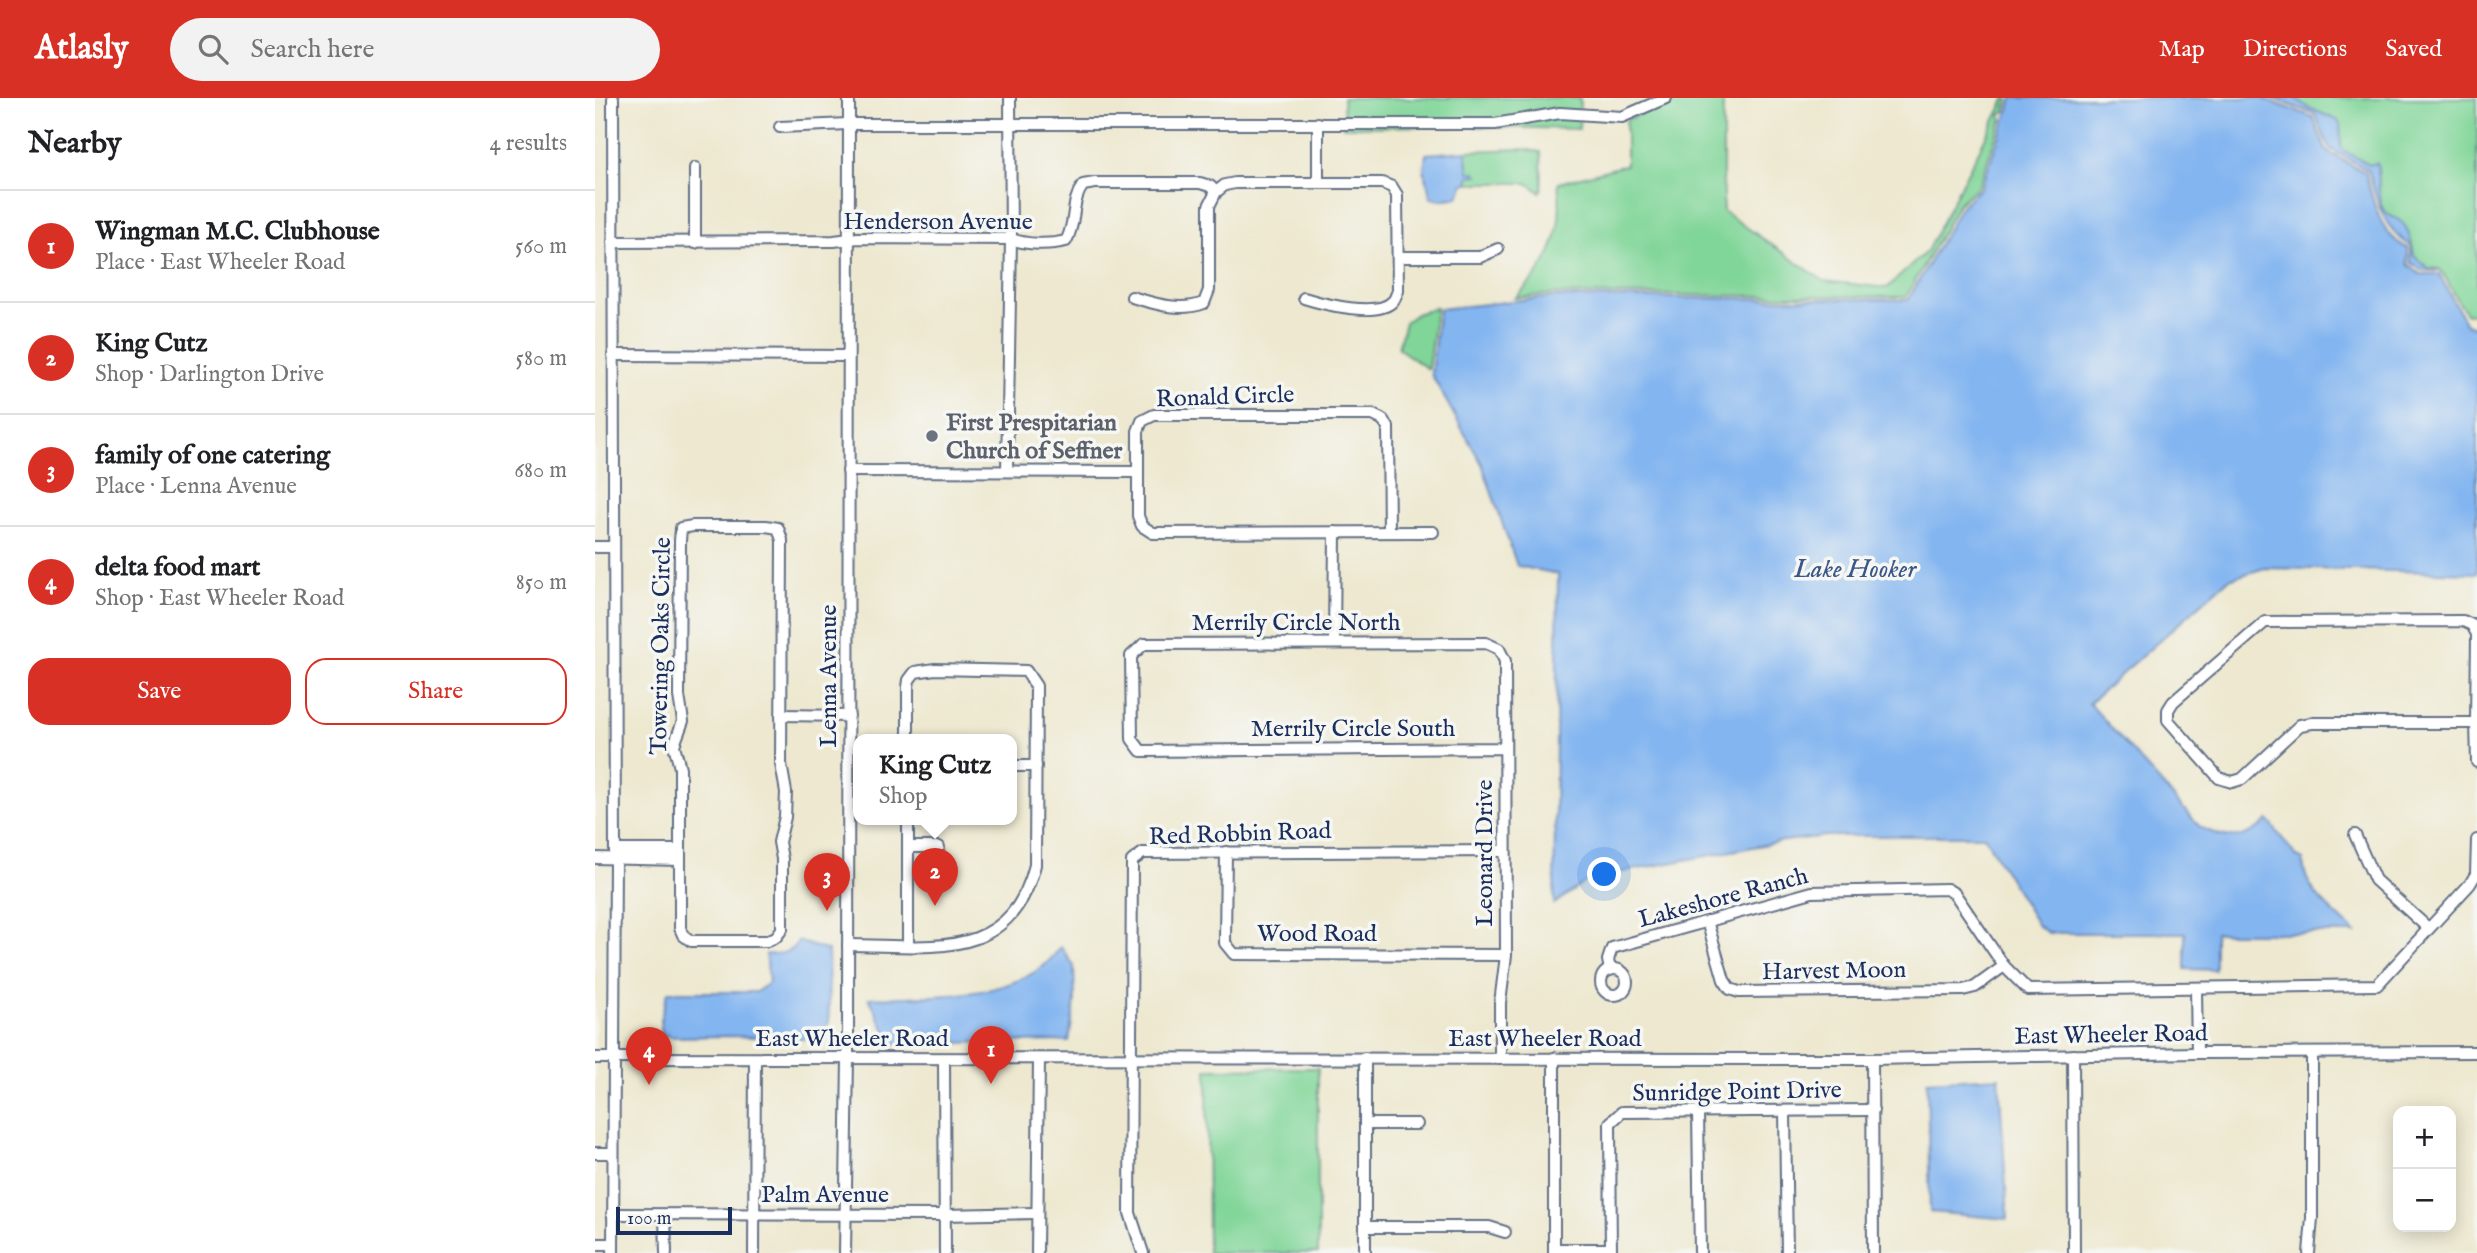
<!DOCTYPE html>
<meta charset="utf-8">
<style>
body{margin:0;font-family:"IM FELL English",serif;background:#f2f2f2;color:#202124}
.controls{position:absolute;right:21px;bottom:21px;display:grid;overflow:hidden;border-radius:14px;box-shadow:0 4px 18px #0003}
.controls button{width:63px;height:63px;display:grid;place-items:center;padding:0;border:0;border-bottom:2px solid #e0e0e0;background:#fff;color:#202124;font:35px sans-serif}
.scale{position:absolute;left:21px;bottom:18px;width:116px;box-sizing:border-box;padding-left:7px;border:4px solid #1b2f5e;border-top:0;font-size:19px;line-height:24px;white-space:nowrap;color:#1b2f5e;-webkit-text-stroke:5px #f6f6f2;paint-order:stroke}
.you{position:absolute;left:1010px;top:777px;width:24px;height:24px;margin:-18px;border:5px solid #fff;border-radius:50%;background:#1a73e8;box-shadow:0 0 0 10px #1a73e833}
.badge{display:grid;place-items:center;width:46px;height:46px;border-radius:50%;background:#d93025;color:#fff;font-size:23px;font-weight:700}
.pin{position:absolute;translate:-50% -58px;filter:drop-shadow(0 2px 4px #0008)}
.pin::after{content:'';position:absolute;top:37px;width:24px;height:21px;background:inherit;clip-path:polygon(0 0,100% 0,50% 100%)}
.popup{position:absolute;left:258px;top:636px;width:164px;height:91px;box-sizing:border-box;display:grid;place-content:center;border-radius:14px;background:#fff;filter:drop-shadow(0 2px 5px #0005);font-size:23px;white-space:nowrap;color:#757577}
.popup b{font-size:26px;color:#202124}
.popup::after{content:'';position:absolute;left:50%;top:100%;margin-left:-14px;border:14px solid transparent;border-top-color:#fff}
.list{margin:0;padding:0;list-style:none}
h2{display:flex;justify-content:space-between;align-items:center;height:91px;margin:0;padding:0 28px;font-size:30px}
h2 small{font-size:23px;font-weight:400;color:#757577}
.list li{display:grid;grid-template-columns:46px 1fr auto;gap:21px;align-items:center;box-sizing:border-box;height:112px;padding:0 28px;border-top:2px solid #e0e0e0}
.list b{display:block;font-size:26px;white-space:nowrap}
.list p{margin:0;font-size:23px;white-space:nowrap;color:#757577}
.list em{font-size:23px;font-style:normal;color:#757577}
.actions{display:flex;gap:14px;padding:21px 28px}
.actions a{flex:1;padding:16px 0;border:2px solid #d93025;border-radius:21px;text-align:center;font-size:24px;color:#d93025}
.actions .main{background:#d93025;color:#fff}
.icon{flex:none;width:38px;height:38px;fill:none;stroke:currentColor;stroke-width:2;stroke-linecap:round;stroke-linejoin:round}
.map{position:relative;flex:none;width:1882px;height:1155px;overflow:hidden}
header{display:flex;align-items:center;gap:42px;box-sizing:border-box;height:98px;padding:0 35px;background:#d93025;color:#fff}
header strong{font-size:33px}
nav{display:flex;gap:38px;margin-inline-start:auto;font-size:24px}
.search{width:490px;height:63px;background:#f2f2f2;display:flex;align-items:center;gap:18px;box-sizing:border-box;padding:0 24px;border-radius:38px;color:#757577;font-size:26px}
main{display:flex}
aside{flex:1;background:#fff}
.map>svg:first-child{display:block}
</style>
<header>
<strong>Atlasly</strong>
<div class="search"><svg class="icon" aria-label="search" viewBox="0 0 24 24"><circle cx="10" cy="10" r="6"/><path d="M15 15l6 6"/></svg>Search here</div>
<nav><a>Map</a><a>Directions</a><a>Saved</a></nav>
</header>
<main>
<aside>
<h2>Nearby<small>4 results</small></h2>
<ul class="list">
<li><span class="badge">1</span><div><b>Wingman M.C. Clubhouse</b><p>Place · East Wheeler Road</p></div><em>560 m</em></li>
<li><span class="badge">2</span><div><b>King Cutz</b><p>Shop · Darlington Drive</p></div><em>580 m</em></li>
<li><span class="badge">3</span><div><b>family of one catering</b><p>Place · Lenna Avenue</p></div><em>680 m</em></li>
<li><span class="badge">4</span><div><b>delta food mart</b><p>Shop · East Wheeler Road</p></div><em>850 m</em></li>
</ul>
<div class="actions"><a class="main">Save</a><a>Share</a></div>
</aside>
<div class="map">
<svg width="1882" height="1155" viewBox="0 0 1882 1155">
<rect width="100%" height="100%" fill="#f6f6f2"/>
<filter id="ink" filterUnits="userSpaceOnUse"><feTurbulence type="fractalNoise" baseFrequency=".0143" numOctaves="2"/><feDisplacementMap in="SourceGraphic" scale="14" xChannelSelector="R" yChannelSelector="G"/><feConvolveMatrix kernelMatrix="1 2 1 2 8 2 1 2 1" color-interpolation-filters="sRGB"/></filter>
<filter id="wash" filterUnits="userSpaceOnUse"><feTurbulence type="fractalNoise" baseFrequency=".00686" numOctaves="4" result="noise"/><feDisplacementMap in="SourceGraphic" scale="28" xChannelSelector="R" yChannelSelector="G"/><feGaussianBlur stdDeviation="1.57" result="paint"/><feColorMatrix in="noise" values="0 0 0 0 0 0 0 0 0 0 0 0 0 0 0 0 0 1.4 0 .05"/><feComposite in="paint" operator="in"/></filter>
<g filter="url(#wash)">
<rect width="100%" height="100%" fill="#ede8cf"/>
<g fill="#80d598" stroke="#4e827b" stroke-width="2">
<polygon points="748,0 985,0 984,31 857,28 749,29"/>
<path d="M 1083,0 L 1128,0 L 1128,113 L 1229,183 L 1292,190 L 1332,153 L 1411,0 L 1414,2 L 1410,14 L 1405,17 L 1407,21 L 1384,87 L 1363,106 L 1311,199 L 959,196 L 920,200 C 956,167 970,134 963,85 L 1031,67 L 1031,22 Z"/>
<path d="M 1699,0 L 1882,0 L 1882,215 L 1872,216 C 1860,202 1856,185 1844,171 L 1833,170 L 1819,158 C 1817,147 1814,129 1805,123 C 1801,120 1793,118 1790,114 C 1780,102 1785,80 1782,65 L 1774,67 L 1746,51 L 1745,26 L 1742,22 L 1714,10 Z"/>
<polygon points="928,51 946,54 947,90 945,94 932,85 873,85 874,78 882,77 874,75 871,53"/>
<polygon points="842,209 841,210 833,271 803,250 810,224 821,216"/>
<polygon points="723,970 723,1155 613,1155 612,971"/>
</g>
<g fill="#83b5f0" stroke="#4f72a7" stroke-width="2">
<path d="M 1418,0 L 1665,0 L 1718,19 L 1731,53 L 1771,75 C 1777,102 1785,138 1813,150 L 1813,166 L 1825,176 L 1844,176 L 1871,226 L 1882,230 L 1882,475 L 1670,470 L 1634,481 L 1494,605 L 1605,729 C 1633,743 1650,744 1673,722 L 1701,758 L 1708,762 C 1708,793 1740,815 1761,835 L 1620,835 L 1620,872 L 1590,871 L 1590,835 L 1453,835 L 1443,828 L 1389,738 L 1231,738 L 1189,743 L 996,780 L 959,806 L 963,476 L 922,468 L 887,366 L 836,276 L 844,211 L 959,199 L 1313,202 L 1366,108 L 1386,89 Z"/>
<path d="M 1676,0 L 1699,0 L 1714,10 L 1742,22 L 1745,26 L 1746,51 L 1774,67 L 1782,65 C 1786,80 1780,102 1790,114 C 1793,118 1801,120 1805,123 C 1814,129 1817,147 1819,158 L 1833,170 L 1845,173 L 1826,172 L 1816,164 L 1816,148 C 1788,131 1781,103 1774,73 L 1734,50 L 1720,16 Z"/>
<polygon points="871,53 874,74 880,74 883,77 874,78 873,85 869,86 863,99 846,102 836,100 829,74 831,56"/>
<path d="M 203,843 L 233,853 L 234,924 L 230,937 L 217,941 L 134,938 L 76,939 L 67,936 L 65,923 L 73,894 L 161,894 L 174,885 L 171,856 C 185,856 196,856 203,843 Z"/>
<path d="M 466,849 L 479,868 L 480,904 L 474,943 L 291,946 L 291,934 L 274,900 C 327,898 397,902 443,872 C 452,867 459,857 466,849 Z"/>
<polygon points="1404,979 1413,1121 1335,1114 1332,983"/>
</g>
</g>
<g filter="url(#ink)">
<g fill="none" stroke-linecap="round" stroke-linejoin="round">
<defs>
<g id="minor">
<polyline points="185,29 253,26 900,26 965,15 1027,19 1071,0"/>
<polyline points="723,85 723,25"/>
<path d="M 18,144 L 239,143 L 263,140 L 416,141 C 432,147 455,147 471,143 C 482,124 475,105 488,87 L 500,85 L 605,85 L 615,88 L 621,94"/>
<polyline points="100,145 100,70"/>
<polyline points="803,159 885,159 903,151"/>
<path d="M 537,199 C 561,206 585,214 609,205 L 614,192 L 614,108 L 621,94 L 630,87 L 640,85 L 787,85 L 797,89 L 802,97 L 803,193 C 801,196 801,200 798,203 C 783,220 728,206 709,200"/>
<polyline points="18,257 253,258"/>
<polyline points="253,373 542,374"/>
<polyline points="412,373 416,141 415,0"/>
<polygon points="98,428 171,428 183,430 187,442 186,666 191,694 190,719 184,744 187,761 187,831 181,839 172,843 96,843 88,837 85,830 85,670 79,647 88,623 84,598 85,443 86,430"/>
<polyline points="794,434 793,329 788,322 778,317 559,317 547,323 543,333 543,418 547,428 558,435 838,434"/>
<polyline points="0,449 19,449"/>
<polygon points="1868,523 1877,527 1882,536 1881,625 1717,625 1705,627 1647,681 1637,684 1624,680 1573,622 1573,612 1578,604 1670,524"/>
<polyline points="739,545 740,434"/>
<polyline points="186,617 254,618"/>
<polyline points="1881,625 1882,664"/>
<polyline points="417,668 441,668"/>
<polyline points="1760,737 1780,782 1833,830"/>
<polyline points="313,749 344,749"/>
<polyline points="20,752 85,752"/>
<polyline points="631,754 630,845 639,856 911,857"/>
<polyline points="0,760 85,762"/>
<polyline points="1112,823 1129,882 1135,891 1144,894 1368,892 1380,889 1409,868"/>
<path d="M 253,847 C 334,847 415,866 440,767 L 441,588 L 431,573 L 340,571 L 320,574 L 314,582 L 313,589 L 313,642"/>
<polyline points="313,847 313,722"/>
<circle cx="1019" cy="884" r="13"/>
<polyline points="1015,872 1013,862 1017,850 1217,794 1352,791 1360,796 1409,868 1433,892 1782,887 1875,786 1881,776 1882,742"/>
<polyline points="1601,890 1602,955"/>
<polyline points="1478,957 1479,1155"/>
<polyline points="0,960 1277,961 1602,955 1882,954"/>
<polyline points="770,960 770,1155"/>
<polyline points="349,961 350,1155"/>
<polyline points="905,961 905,905 911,857 910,563 904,551 891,545 549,546 536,558 537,641 546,653 910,650"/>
<polyline points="1277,961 1278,1155"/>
<polyline points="1190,1013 1192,1155"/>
<polyline points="1103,1014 1105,1155"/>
<polyline points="770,1026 822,1026"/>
<polyline points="0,1055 17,1055"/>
<polyline points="17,1116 349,1117 442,1115"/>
<polyline points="70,1117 71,1155"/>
<polyline points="770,1129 894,1129 910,1134"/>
<polyline points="0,1146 18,1146"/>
<polyline points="959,1151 1016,1151"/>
<polyline points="18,1155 20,760 18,0"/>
<polyline points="159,1155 160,961"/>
<polyline points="250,1155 253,961 254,0"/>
<polyline points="442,1155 444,961"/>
<polyline points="548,1155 535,1115 537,763 548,755 910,753"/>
<polyline points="959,1155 959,960"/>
<polyline points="1016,1155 1015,1025 1027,1014 1278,1012"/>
<polyline points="1714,1155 1717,1120 1717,956"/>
</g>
</defs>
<use href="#minor" stroke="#647086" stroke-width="14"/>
<use href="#minor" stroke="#fff" stroke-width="10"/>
</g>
</g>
<circle fill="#6b7280" stroke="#f6f6f2" stroke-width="2.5" cx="337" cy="338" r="7"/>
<g text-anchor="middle" stroke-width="7" stroke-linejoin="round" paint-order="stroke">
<g font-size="24" fill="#1b2f5e" stroke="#f6f6f2">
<text x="343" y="131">Henderson Avenue</text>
<text transform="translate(630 298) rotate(-2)" y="8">Ronald Circle</text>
<text x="701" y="532">Merrily Circle North</text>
<text transform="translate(65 548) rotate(-89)" y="8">Towering Oaks Circle</text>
<text transform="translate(233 578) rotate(-90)" y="8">Lenna Avenue</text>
<text x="758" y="638">Merrily Circle South</text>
<text transform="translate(645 735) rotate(-2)" y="8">Red Robbin Road</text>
<text transform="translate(889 755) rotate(-90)" y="8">Leonard Drive</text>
<text transform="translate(1128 799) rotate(-15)" y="8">Lakeshore Ranch</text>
<text x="722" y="843">Wood Road</text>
<text transform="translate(1239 872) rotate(-1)" y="8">Harvest Moon</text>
<text transform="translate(1516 936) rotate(-1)" y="8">East Wheeler Road</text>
<text x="257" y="948">East Wheeler Road</text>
<text x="950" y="948">East Wheeler Road</text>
<text transform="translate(1142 993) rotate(-1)" y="8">Sunridge Point Drive</text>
<text x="230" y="1104">Palm Avenue</text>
</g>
<g font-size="24" font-weight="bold" fill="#5b616d" stroke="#f6f6f2" text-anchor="start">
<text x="351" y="332">First Prespitarian<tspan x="351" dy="28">Church of Seffner</tspan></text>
</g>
<g font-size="26" font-style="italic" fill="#3a578a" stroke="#f6f6f2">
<text x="1260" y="479">Lake Hooker</text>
</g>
</g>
</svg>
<div class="controls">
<button>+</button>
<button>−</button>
</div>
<div class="scale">100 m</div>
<div class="you"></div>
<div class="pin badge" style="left:396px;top:986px">1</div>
<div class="pin badge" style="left:340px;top:808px">2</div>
<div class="popup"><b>King Cutz</b>Shop</div>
<div class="pin badge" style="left:232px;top:813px">3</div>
<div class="pin badge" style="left:54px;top:987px">4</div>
</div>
</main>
